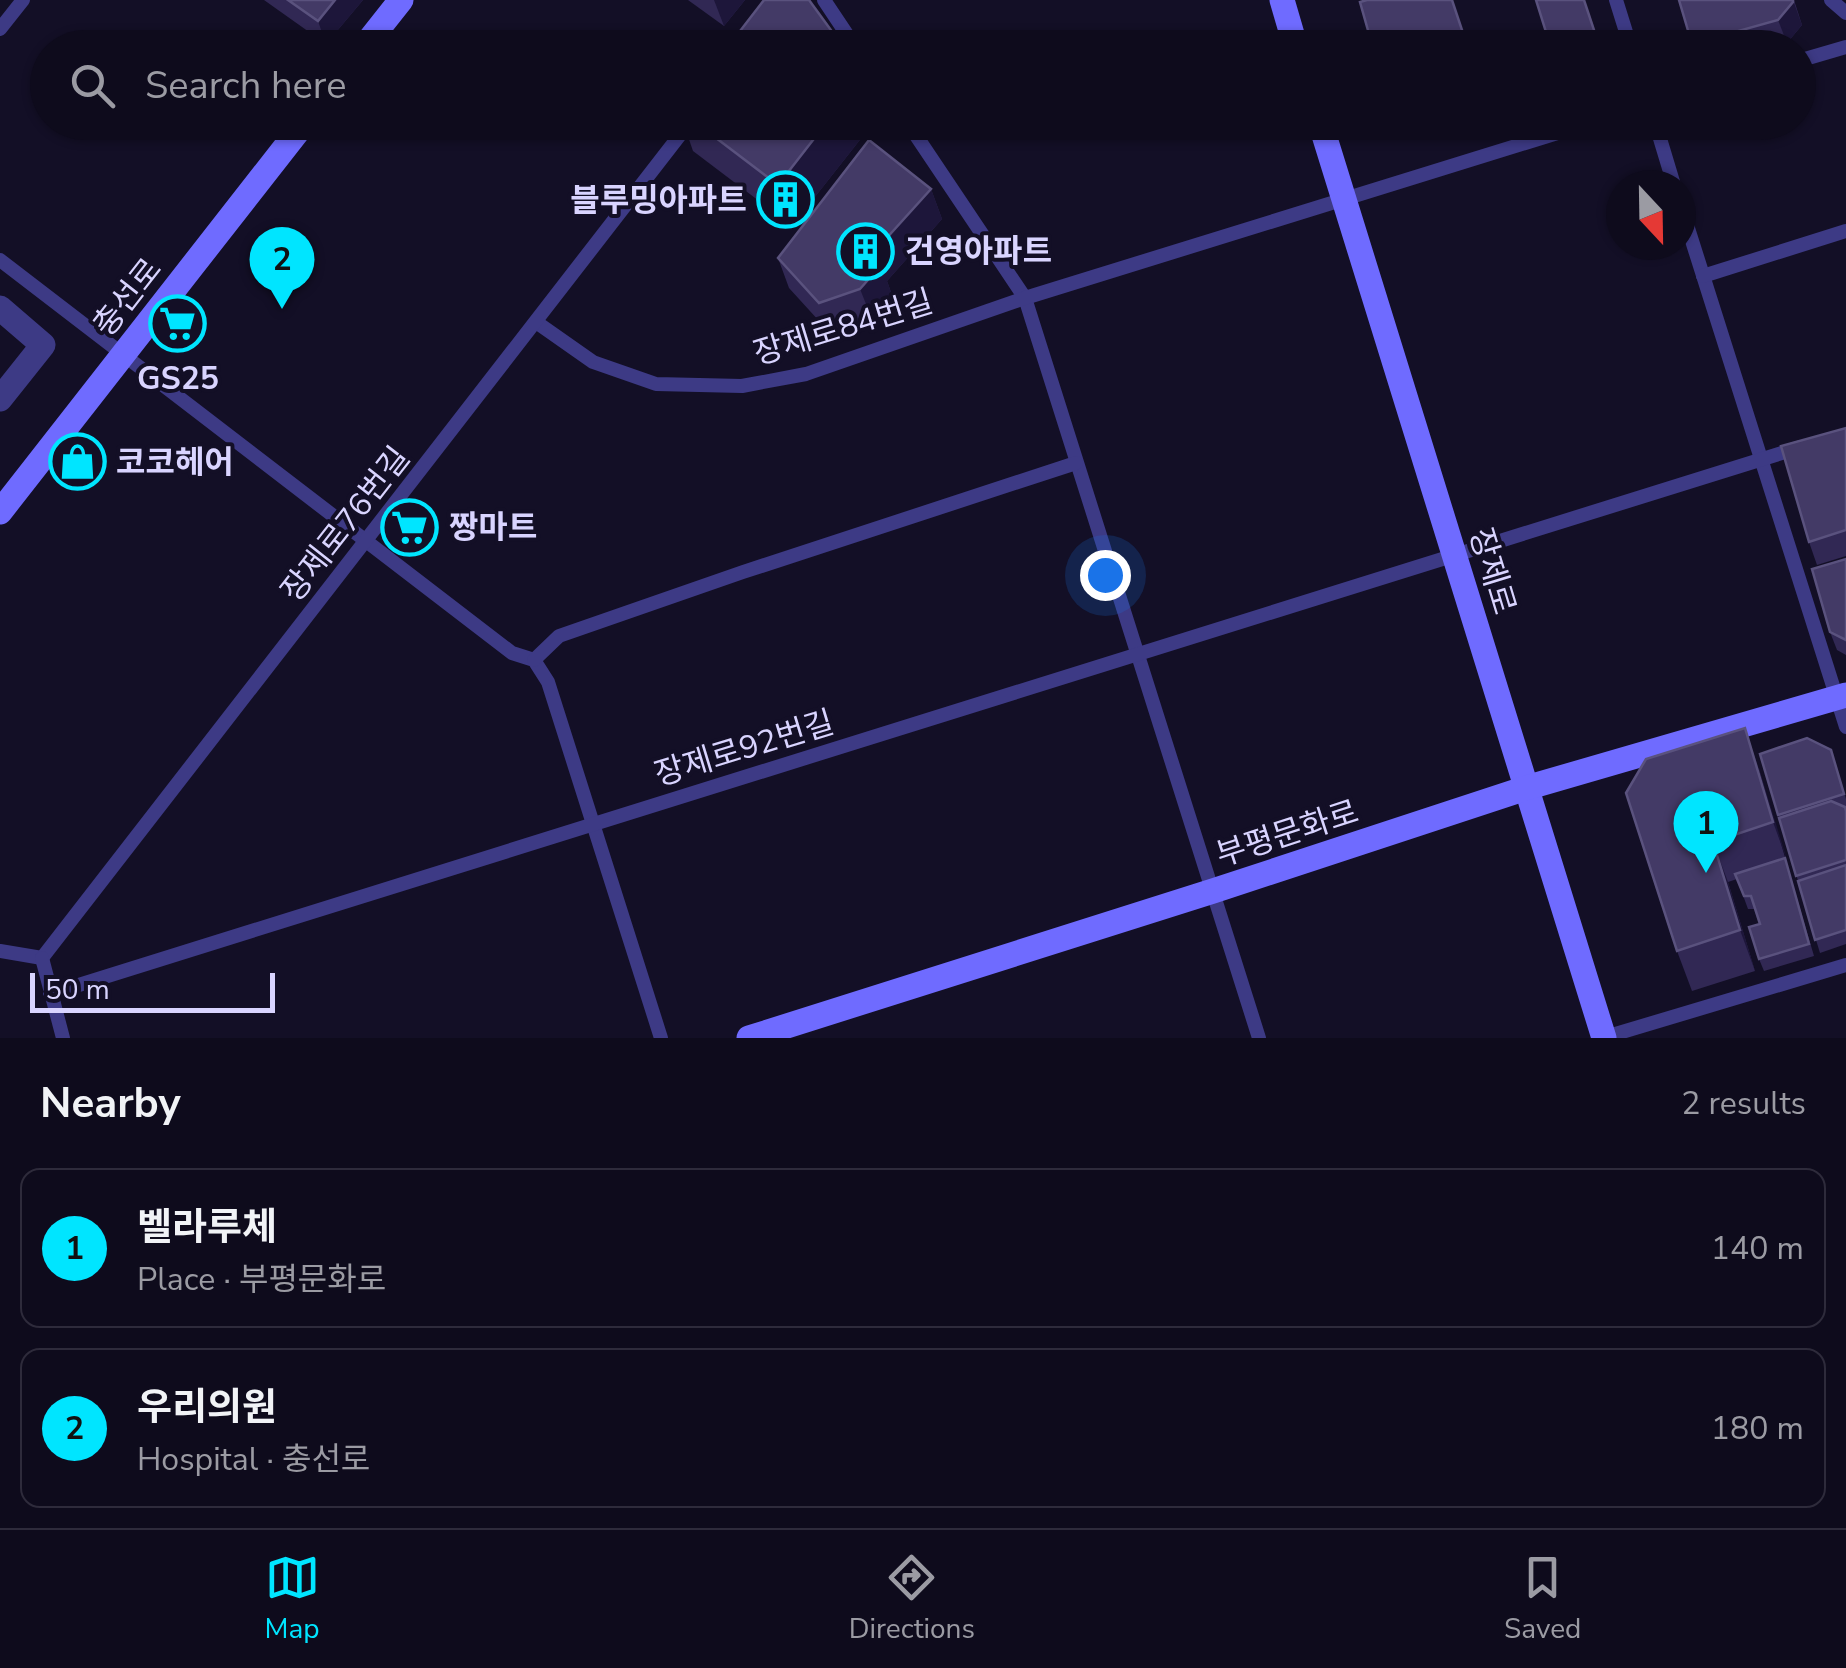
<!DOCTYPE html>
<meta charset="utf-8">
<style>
body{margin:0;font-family:"Nunito Sans","Noto Sans KR",sans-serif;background:#171425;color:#f1f3f6}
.compass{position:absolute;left:1606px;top:170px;width:90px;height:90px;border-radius:50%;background:#0e0b1c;box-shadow:0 2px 8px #0004;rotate:158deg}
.scale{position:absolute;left:30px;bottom:25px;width:245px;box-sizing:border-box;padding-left:10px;border:5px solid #d9d4ff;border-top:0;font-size:28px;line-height:35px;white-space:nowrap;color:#d9d4ff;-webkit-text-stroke:8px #130f26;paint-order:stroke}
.you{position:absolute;left:1105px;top:575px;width:35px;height:35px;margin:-25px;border:8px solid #fff;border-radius:50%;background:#1a73e8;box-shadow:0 0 0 15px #1a73e833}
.badge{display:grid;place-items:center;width:65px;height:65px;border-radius:50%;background:#00e5ff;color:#111;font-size:32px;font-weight:700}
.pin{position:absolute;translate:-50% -82px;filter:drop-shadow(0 2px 5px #0008)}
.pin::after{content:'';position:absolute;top:52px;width:35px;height:30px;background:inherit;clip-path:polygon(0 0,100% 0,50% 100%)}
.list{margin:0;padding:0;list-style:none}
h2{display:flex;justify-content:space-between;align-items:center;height:130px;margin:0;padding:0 40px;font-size:42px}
h2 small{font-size:32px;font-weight:400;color:#9b9ba3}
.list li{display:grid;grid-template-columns:65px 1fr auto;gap:30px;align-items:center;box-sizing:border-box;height:160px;margin:0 20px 20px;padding:0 20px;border:2px solid #2e2b3b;border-radius:20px}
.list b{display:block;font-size:38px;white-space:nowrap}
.list p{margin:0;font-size:32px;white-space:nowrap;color:#9b9ba3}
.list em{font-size:32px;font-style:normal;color:#9b9ba3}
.icon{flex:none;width:55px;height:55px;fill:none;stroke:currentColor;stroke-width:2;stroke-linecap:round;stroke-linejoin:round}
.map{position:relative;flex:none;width:1846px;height:1038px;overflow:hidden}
.search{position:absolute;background:#0e0b1c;box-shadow:0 2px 8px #0004;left:30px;right:30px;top:30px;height:110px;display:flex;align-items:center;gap:25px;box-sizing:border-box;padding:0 35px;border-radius:55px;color:#9b9ba3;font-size:38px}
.sheet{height:490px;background:#0e0b1c}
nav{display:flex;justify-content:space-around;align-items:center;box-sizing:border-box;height:140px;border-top:2px solid #2e2b3b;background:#0e0b1c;font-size:28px;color:#9b9ba3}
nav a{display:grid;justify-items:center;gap:5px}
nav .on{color:#00e5ff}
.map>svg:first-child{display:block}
</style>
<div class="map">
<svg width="1846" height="1038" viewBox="0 0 1846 1038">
<rect width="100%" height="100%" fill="#130f26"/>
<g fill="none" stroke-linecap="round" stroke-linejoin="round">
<g stroke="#3d3a85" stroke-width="14">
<polyline points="824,0 856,48"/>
<polyline points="1616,0 1631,48"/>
<polyline points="1831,0 1846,13"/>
<polyline points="0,29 23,0"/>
<polyline points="1798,61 1846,47"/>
<polyline points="907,122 1025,298 1259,1038"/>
<polyline points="1655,122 1674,185"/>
<polyline points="1681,206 1846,727"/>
<polyline points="0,260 512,653 534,660 548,682 661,1038"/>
<polyline points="1703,276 1846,231"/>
<polyline points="536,322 593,362 656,384 742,386 806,374 1025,298 1593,122"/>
<polyline points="534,660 559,636 743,572 1076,463"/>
<polyline points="0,951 42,958"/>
<polyline points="42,958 690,122"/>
<polyline points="42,958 63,1038"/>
<polyline points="50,994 1801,447"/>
<polyline points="1602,1038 1846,965"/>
</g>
<polyline stroke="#3d3a85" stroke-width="25" points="0,308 43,345 0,399"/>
<g stroke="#6f6bff" stroke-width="25">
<polyline points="1282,0 1296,48"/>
<polyline points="363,48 401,0"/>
<polyline points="1320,122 1604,1038"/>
<polyline points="0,512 305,122"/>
<polyline points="749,1038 1213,891 1526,788 1846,695"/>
</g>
</g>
<g fill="#312854">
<polygon points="264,0 363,0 326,44"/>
<polygon points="688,0 745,0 724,26"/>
<polygon points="1452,0 1468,48 1373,48"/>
<polygon points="1679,0 1794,0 1802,25 1787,43 1769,48 1693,48"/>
<polygon points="683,122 874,122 792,226 693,151"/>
<polygon points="931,189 942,219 887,281 892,295 872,319 830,333 789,288 778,258"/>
<polygon points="1846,428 1846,556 1817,565 1809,542"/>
<polygon points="1846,559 1846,655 1837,650 1830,632"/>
<polygon points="1835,762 1846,799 1846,944 1820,953 1778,815"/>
<polygon points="1759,769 1814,956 1764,971 1759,959 1760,924 1755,909 1748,909 1737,879 1728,882 1755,971 1692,991 1677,951 1626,793"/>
</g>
<g fill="#1d163a">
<polygon points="335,0 363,0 326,44 318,21"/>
<polygon points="714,0 745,0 724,26"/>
<polygon points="1793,0 1802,25 1787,43 1778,20"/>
<polygon points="827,122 874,122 792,226 778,185"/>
<polygon points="931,189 942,219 887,281 892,295 872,319 860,289 875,251"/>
<polygon points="1745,728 1759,769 1788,863 1773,822"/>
<polygon points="1713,842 1728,882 1755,971 1740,930"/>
</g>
<g fill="#433a66" stroke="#5a527e" stroke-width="2.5">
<polygon points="288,0 335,0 318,21"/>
<polygon points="764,0 809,0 844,48 727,48"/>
<polygon points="1367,0 1452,0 1465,39 1440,48 1373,48 1360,2"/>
<polygon points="1536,0 1584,0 1600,48 1551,48"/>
<polygon points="1679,0 1793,0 1793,2 1778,20 1692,44"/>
<polygon points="695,122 827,122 778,185"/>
<polygon points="869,140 931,189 875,251 881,265 860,289 819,303 778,258"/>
<polygon points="1846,428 1846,530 1809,542 1781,446"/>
<polygon points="1846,559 1846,640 1830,632 1812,569"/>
<polygon points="1745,728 1773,822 1713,842 1740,930 1677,951 1626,793 1646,759"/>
<polygon points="1807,738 1831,750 1844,794 1778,815 1760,754"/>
<polygon points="1831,801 1845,807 1846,811 1846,860 1796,876 1779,818"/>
<polygon points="1785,858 1809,944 1759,959 1749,927 1760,924 1751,896 1744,896 1735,874"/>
<polygon points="1846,865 1846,930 1815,940 1798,881"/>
</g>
<defs>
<symbol id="building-ring" viewBox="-11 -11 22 22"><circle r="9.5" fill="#130f26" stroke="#00e5ff" stroke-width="1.5"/><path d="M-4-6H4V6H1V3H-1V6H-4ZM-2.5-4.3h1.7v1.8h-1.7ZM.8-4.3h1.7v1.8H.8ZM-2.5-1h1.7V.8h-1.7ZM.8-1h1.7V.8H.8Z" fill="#00e5ff"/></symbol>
<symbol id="supermarket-ring" viewBox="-11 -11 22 22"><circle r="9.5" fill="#130f26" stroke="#00e5ff" stroke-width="1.5"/><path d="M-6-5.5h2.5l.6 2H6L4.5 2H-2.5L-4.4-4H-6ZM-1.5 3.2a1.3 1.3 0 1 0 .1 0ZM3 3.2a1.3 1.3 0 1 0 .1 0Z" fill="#00e5ff"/></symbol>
<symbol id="shop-ring" viewBox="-11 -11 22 22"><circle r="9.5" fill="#130f26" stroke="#00e5ff" stroke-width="1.5"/><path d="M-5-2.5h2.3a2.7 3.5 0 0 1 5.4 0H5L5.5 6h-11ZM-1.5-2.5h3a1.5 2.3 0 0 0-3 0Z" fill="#00e5ff"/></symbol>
</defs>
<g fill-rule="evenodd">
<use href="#building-ring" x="754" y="168" width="63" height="63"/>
<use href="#building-ring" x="834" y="220" width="63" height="63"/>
<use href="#supermarket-ring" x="146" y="292" width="63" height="63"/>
<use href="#shop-ring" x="46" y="430" width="63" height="63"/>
<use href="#supermarket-ring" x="378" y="496" width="63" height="63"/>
</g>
<g text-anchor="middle" stroke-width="8" stroke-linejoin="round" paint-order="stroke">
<g font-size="32" font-weight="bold" fill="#d9d4ff" stroke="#130f26" text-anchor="start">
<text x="747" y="211" text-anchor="end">블루밍아파트</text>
<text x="905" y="262">건영아파트</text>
<text x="178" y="389" text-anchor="middle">GS25</text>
<text x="116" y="473">코코헤어</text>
<text x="449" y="538">짱마트</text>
</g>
<g font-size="32" fill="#d9d4ff" stroke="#130f26">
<text transform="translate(127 297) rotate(-52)" y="11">충선로</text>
<text transform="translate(843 327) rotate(-17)" y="11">장제로84번길</text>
<text transform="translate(345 524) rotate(-52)" y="11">장제로76번길</text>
<text transform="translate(1493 571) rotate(73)" y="11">장제로</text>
<text transform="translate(744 748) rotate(-17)" y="11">장제로92번길</text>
<text transform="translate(1287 833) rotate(-18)" y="11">부평문화로</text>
</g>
</g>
</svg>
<svg class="compass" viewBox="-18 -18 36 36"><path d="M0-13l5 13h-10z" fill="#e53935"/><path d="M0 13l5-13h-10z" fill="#9b9ba3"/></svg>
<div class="scale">50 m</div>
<div class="you"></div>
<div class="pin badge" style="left:1706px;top:873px">1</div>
<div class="pin badge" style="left:282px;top:309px">2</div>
<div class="search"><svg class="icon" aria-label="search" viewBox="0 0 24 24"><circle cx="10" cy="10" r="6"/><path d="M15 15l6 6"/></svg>Search here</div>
</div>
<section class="sheet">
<h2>Nearby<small>2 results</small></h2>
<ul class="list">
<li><span class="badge">1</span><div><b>벨라루체</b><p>Place · 부평문화로</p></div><em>140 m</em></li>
<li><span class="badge">2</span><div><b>우리의원</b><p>Hospital · 충선로</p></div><em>180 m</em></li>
</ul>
</section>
<nav>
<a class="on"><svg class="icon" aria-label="map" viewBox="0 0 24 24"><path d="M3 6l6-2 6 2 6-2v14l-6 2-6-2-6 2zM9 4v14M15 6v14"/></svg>Map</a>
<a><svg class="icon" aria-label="directions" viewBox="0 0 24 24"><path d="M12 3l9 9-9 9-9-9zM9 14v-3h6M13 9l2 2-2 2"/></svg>Directions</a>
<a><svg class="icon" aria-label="saved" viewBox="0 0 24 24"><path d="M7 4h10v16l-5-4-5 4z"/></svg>Saved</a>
</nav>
